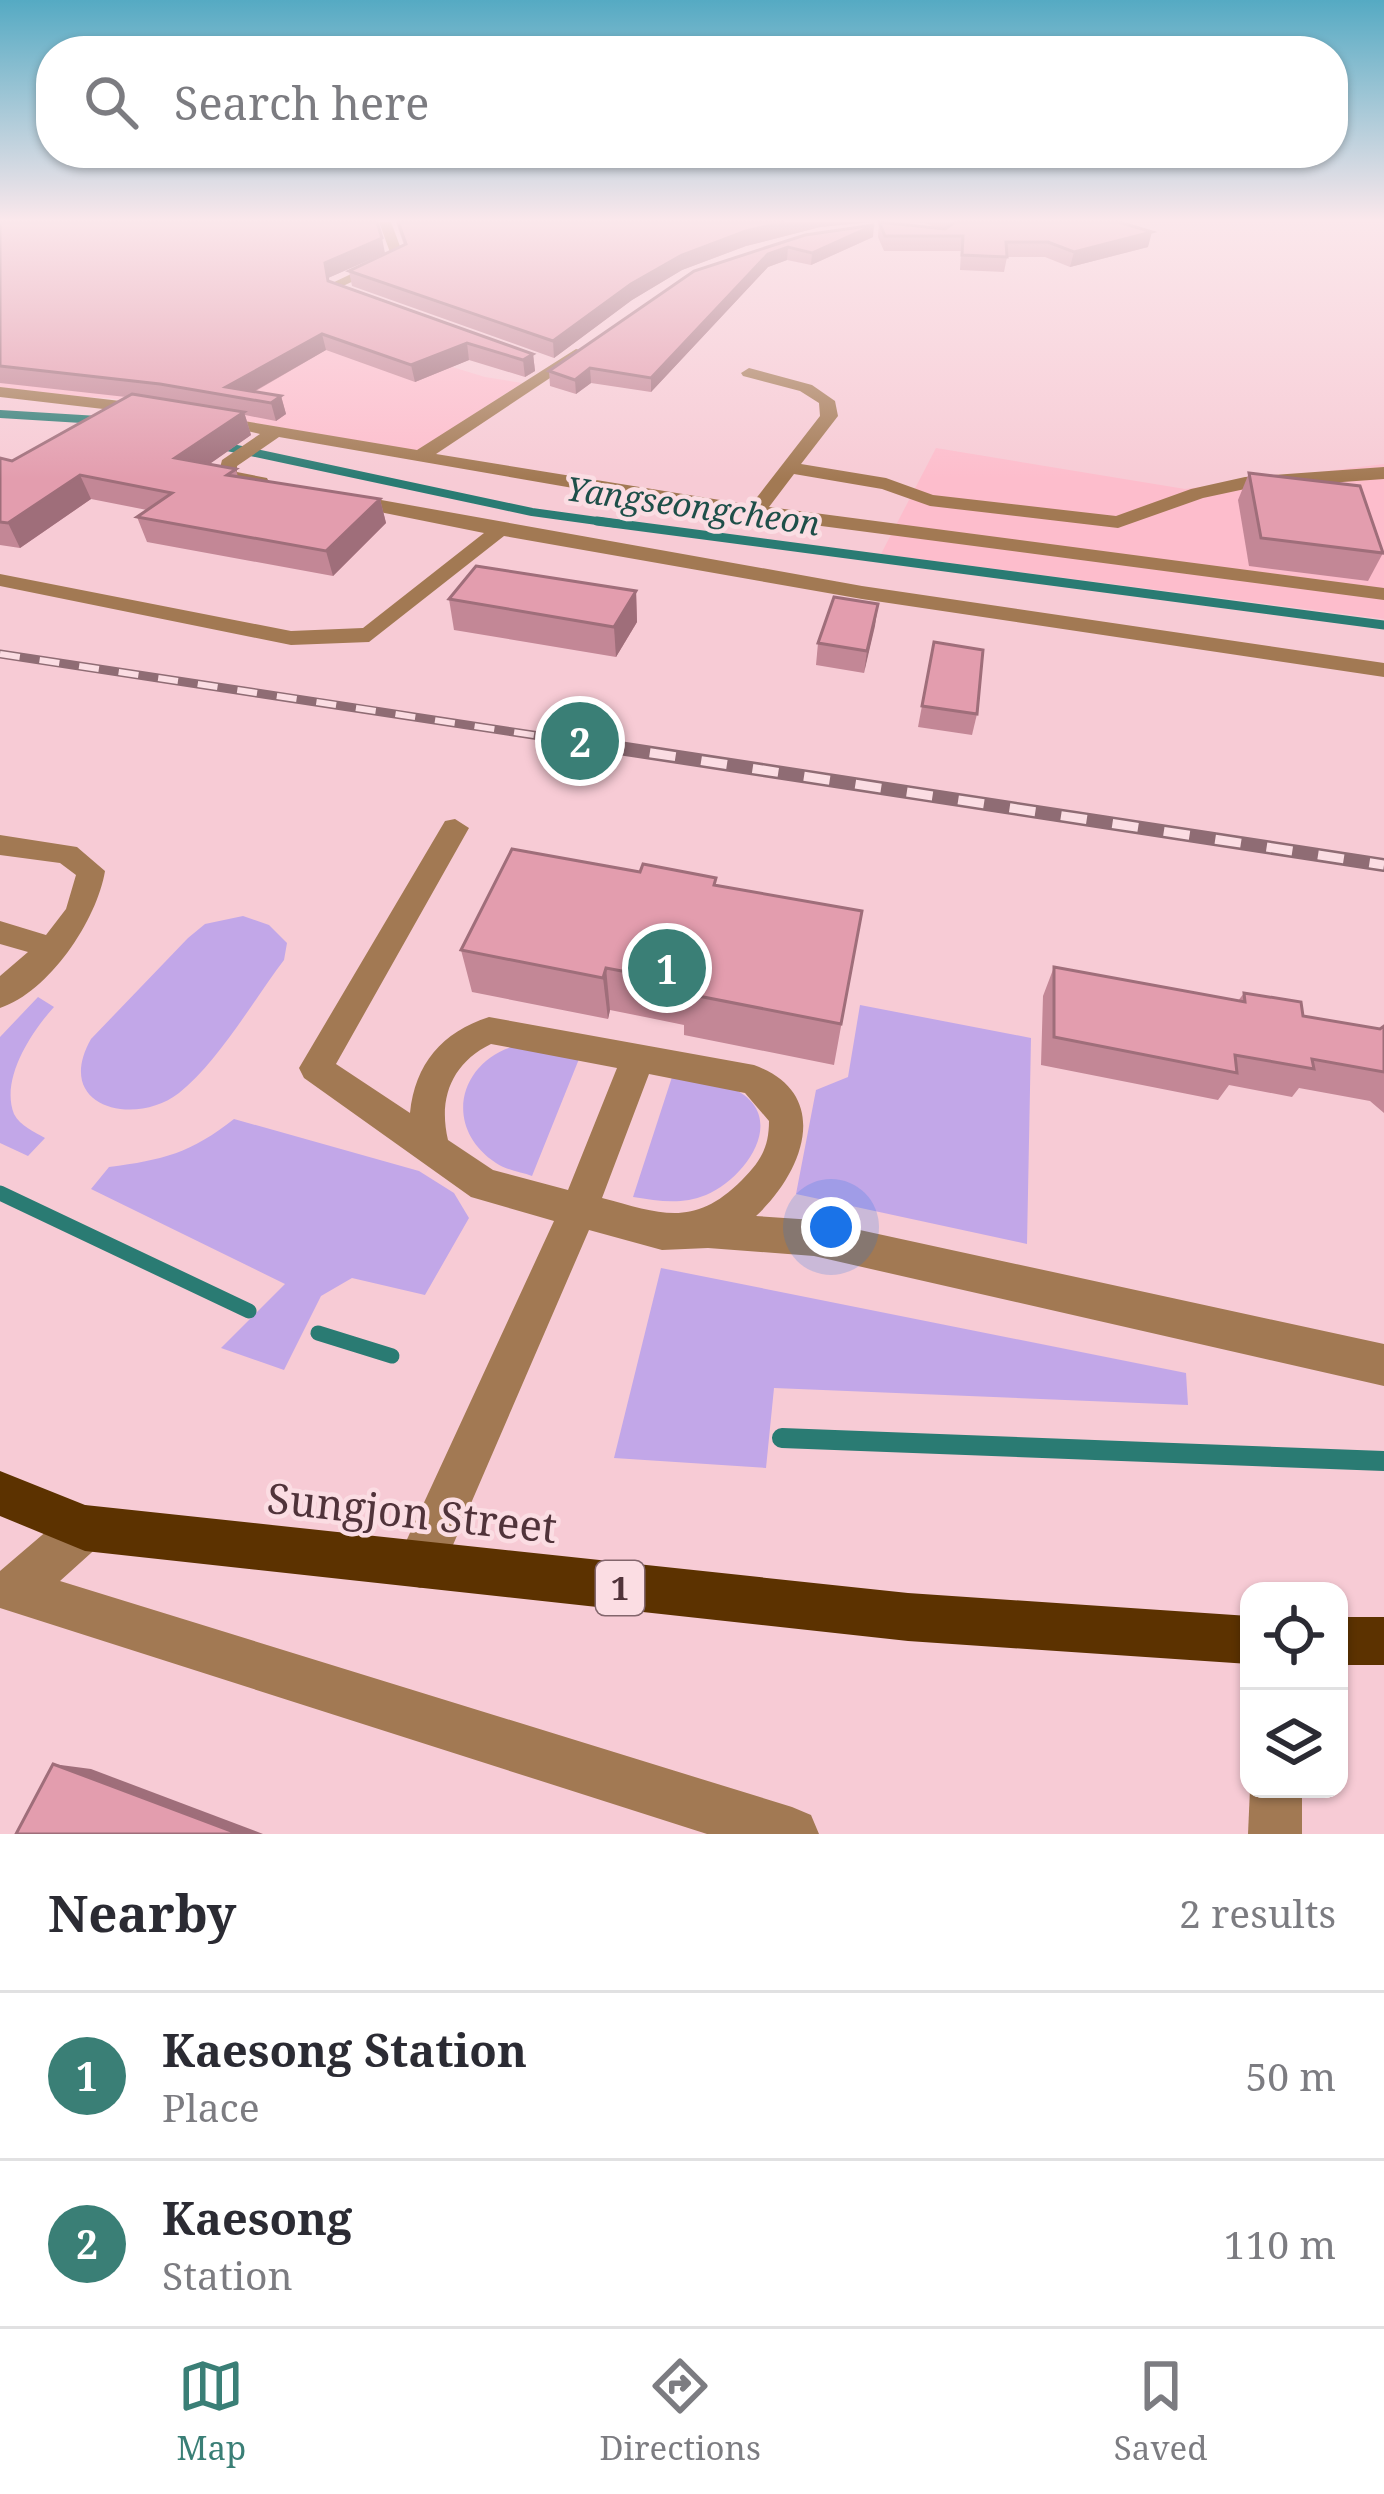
<!DOCTYPE html>
<style>
body{margin:0;font-family:"Noto Serif",serif;background:#f7f7f7;color:#2b2b33}
.controls{position:absolute;right:36px;bottom:36px;display:grid;overflow:hidden;border-radius:24px;box-shadow:0 3px 9px #0004}
.controls button{width:108px;height:108px;display:grid;place-items:center;padding:0;border:0;border-bottom:3px solid #e1e1e2;background:#fff;color:#2b2b33;font:60px sans-serif}
.you{position:absolute;left:831px;top:1227px;width:42px;height:42px;margin:-30px;border:9px solid #fff;border-radius:50%;background:#1a73e8;box-shadow:0 0 0 18px #1a73e833}
.badge{display:grid;place-items:center;width:78px;height:78px;border-radius:50%;background:#3a7f76;color:#fff;font-size:39px;font-weight:700}
.pin{position:absolute;translate:-50% -50%;border:6px solid #fff;box-shadow:0 3px 12px #0006}
.list{margin:0;padding:0;list-style:none}
h2{display:flex;justify-content:space-between;align-items:center;height:156px;margin:0;padding:0 48px;font-size:51px}
h2 small{font-size:39px;font-weight:400;color:#7c7c81}
.list li{display:grid;grid-template-columns:78px 1fr auto;gap:36px;align-items:center;box-sizing:border-box;height:168px;padding:0 48px;border-top:3px solid #e1e1e2}
.list b{display:block;font-size:45px;white-space:nowrap}
.list p{margin:0;font-size:39px;white-space:nowrap;color:#7c7c81}
.list em{font-size:39px;font-style:normal;color:#7c7c81}
.icon{flex:none;width:66px;height:66px;fill:none;stroke:currentColor;stroke-width:2;stroke-linecap:round;stroke-linejoin:round}
.map{position:relative;flex:none;width:1384px;height:1834px;overflow:hidden}
.search{position:absolute;background:#fff;box-shadow:0 3px 9px #0004;left:36px;right:36px;top:36px;height:132px;display:flex;align-items:center;gap:30px;box-sizing:border-box;padding:0 42px;border-radius:48px;color:#7c7c81;font-size:45px}
.sheet{height:492px;background:#fff}
nav{display:flex;justify-content:space-around;align-items:center;box-sizing:border-box;height:168px;border-top:3px solid #e1e1e2;background:#fff;font-size:33px;color:#7c7c81}
nav a{display:grid;justify-items:center;gap:6px}
nav .on{color:#3a7f76}
.map>svg:first-child{display:block}
</style>
<div class="map">
<svg width="1384" height="1834" viewBox="0 0 1384 1834">
<rect width="100%" height="100%" fill="#f7cbd5"/>
<g fill="#fdbdcc">
<polygon points="0,249 370,342 485,377 522,383 417,451 109,398 0,393"/>
<polygon points="936,448 1185,489 1384,464 1384,619 881,554"/>
</g>
<g fill="#c2a7e8">
<path d="M 243,916 L 269,925 L 287,943 L 284,960 C 253,1001 218,1062 179,1093 C 136,1127 52,1108 91,1039 L 188,938 L 205,924 Z"/>
<path d="M 38,997 L 54,1007 C 32,1031 0,1079 14,1114 C 20,1126 35,1132 45,1138 L 28,1156 L 0,1143 L 0,1037 Z"/>
<polygon points="860,1005 1031,1038 1027,1244 796,1194 816,1090 848,1077"/>
<path d="M 523,1044 L 579,1059 L 532,1176 C 521,1172 506,1170 496,1163 C 440,1126 460,1056 523,1044 Z"/>
<path d="M 672,1077 C 692,1080 719,1081 736,1090 C 789,1118 745,1179 706,1195 C 681,1205 659,1201 633,1197 Z"/>
<path d="M 234,1119 L 419,1171 L 454,1193 L 469,1218 L 425,1295 L 352,1278 L 321,1296 L 284,1370 L 221,1348 L 285,1284 L 91,1189 L 109,1167 C 163,1160 191,1153 234,1119 Z"/>
<polygon points="661,1268 1186,1373 1188,1405 774,1388 766,1468 614,1458"/>
</g>
<g fill="none" stroke-linecap="round" stroke-linejoin="round">
<g stroke="#2a7b73" stroke-width="8">
<polyline points="0,414 98,420"/>
<polyline points="218,445 532,512 619,524"/>
</g>
<polyline stroke="#2a7b73" stroke-width="9" points="597,521 1384,625"/>
<g stroke="#2a7b73" stroke-width="15">
<polyline points="0,1193 249,1311"/>
<polyline points="318,1333 392,1356"/>
</g>
<polyline stroke="#2a7b73" stroke-width="20" points="782,1438 1384,1461"/>
<g fill="#a27953" fill-rule="evenodd">
<polygon points="379,222 391,222 404,257 343,286 376,300 371,307 336,295 328,285 391,255"/>
<polygon points="576,349 589,352 436,454 751,505 820,416 819,403 800,391 743,376 741,373 749,368 812,385 835,401 838,416 801,464 886,478 933,495 1116,516 1191,489 1245,477 1384,467 1384,479 1245,489 1203,498 1118,528 930,506 882,489 794,474 769,507 1384,588 1384,600 700,510 279,437 237,466 237,472 267,478 269,482 260,488 218,476 222,460 260,434 199,420 208,415 417,450"/>
<polygon points="0,387 155,405 163,410 155,415 0,397"/>
<polygon points="342,493 862,586 1384,663 1384,677 862,599 504,536 369,642 291,645 0,586 0,574 291,631 363,628 484,533 335,503 332,499"/>
<path d="M 455,819 L 469,828 L 336,1064 L 410,1113 C 415,1064 442,1032 489,1017 L 754,1065 C 834,1094 803,1173 756,1216 L 814,1220 L 1384,1344 L 1384,1386 L 814,1256 L 708,1248 L 662,1250 L 589,1230 L 437,1582 L 420,1588 L 403,1582 L 397,1565 L 403,1548 L 554,1221 L 471,1197 L 304,1078 L 299,1068 L 445,821 ZM 491,1044 L 617,1068 L 568,1190 L 493,1170 L 448,1140 C 438,1098 452,1063 491,1044 ZM 649,1074 L 745,1093 L 769,1121 C 769,1147 761,1161 742,1180 C 694,1228 662,1214 602,1198 Z"/>
<path d="M 0,835 L 77,847 L 105,871 C 97,920 49,992 0,1008 L 0,976 L 28,952 L 0,944 L 0,921 L 46,935 L 66,909 L 76,875 L 60,863 L 0,855 Z"/>
<polygon points="85,1505 101,1512 108,1528 101,1544 60,1581 792,1807 811,1815 819,1834 707,1834 0,1608 0,1571 69,1512"/>
<polygon points="1250,1789 1302,1789 1302,1834 1248,1834"/>
</g>
<g fill="#5c3200" fill-rule="evenodd">
<polygon points="0,1471 85,1505 908,1593 1249,1616 1249,1664 908,1641 85,1551 0,1516"/>
<rect x="1339" y="1617" width="45" height="48"/>
</g>
<defs>
<polyline id="rail-far1" points="0,654 566,740"/>
<polyline id="rail" points="547,737 1384,865"/>
</defs>
<use href="#rail-far1" stroke="#8f6c74" stroke-width="9"/>
<use href="#rail" stroke="#8f6c74" stroke-width="14"/>
<use href="#rail-far1" stroke="#fbdde3" stroke-width="6" stroke-dasharray="20" stroke-linecap="butt"/>
<use href="#rail" stroke="#fbdde3" stroke-width="9" stroke-dasharray="26" stroke-linecap="butt"/>
</g>
<g fill="#c38796">
<polygon points="0,222 385,253 328,278 329,281 533,354 535,371 525,377 469,360 415,382 326,350 254,392 281,396 286,414 276,421 245,415 251,435 209,464 236,469 238,477 380,499 386,523 333,576 147,542 137,517 147,510 91,499 20,548 0,545 0,458 12,461 126,397 0,383"/>
<polygon points="396,222 871,222 820,227 746,246 682,270 632,300 554,358 352,286 349,271 404,245"/>
<polygon points="879,222 937,228 925,223 917,222 1119,222 1148,247 1070,267 1045,257 1007,257 1004,272 960,270 961,251 884,251 878,237"/>
<polygon points="805,235 873,237 811,265 787,260 768,267 651,392 591,383 576,394 550,386 549,371"/>
<polygon points="1249,473 1383,553 1368,581 1249,566 1238,500"/>
<polygon points="636,591 637,622 616,657 454,630 449,599"/>
<polygon points="878,604 864,673 816,665 818,643"/>
<polygon points="934,642 977,714 972,735 918,727"/>
<polygon points="716,885 862,911 834,1065 684,1035 684,1025 650,1018 610,1010 608,1019 472,992 461,950"/>
<polygon points="1054,967 1238,1001 1244,993 1303,1016 1380,1029 1384,1026 1384,1113 1370,1101 1299,1088 1292,1097 1229,1085 1218,1100 1041,1065 1043,996"/>
</g>
<g fill="#9f6e7a">
<polygon points="784,222 871,222 820,227 746,246 682,270 632,300 554,358 553,341 631,284 682,255 746,231"/>
<polygon points="874,225 873,237 811,265 812,253"/>
<polygon points="1152,232 1148,247 1070,267 1074,252"/>
<polygon points="382,238 385,253 328,278 325,263"/>
<polygon points="788,247 787,260 768,267 651,392 651,378 768,254"/>
<polygon points="322,334 326,350 242,398 226,387"/>
<polygon points="467,343 469,360 415,382 411,365"/>
<polygon points="533,354 535,371 525,377 523,360"/>
<polygon points="590,368 591,383 576,394 575,380"/>
<polygon points="281,396 286,414 276,421 271,403"/>
<polygon points="244,412 251,435 184,482 175,458"/>
<polygon points="80,475 91,499 20,548 8,523"/>
<polygon points="380,499 386,523 333,576 326,551"/>
<polygon points="636,591 637,622 616,657 614,627"/>
<polygon points="878,604 875,626 864,673 867,651"/>
<polygon points="606,968 610,1010 608,1019 603,978"/>
<polygon points="53,1764 91,1769 263,1834 239,1834"/>
</g>
<g fill="#e39dae" stroke="#9f6e7a" stroke-width="3">
<polygon points="0,222 377,222 382,238 325,263 328,281 533,354 523,360 467,343 411,365 322,334 226,387 281,396 271,403 160,384 0,366"/>
<polygon points="398,222 784,222 746,231 682,255 631,284 553,341 349,271 406,244"/>
<polygon points="879,222 945,229 955,222 1119,222 1152,232 1074,252 1048,242 1006,242 1007,257 962,255 963,236 885,236"/>
<polygon points="874,225 812,253 788,247 768,254 651,378 590,368 575,380 549,371 694,271 805,235"/>
<polygon points="132,394 244,412 175,458 236,469 227,475 380,499 326,551 137,517 172,493 80,475 8,523 0,522 0,458 12,461"/>
<polygon points="1249,473 1360,486 1383,553 1261,538"/>
<polygon points="476,566 636,591 614,627 449,599"/>
<polygon points="834,597 878,604 867,651 818,643"/>
<polygon points="934,642 983,650 977,714 922,706"/>
<polygon points="512,849 640,872 643,864 716,878 714,885 862,911 841,1024 683,993 686,984 648,976 606,968 603,978 461,950"/>
<polygon points="1054,967 1245,1002 1244,993 1301,1002 1303,1016 1380,1029 1384,1026 1384,1072 1312,1059 1314,1069 1235,1055 1237,1073 1054,1037"/>
<polygon points="53,1764 239,1834 16,1834"/>
</g>
<linearGradient id="sky" x2="0" y2="1"><stop stop-color="#55aac3"/><stop offset="0.46" stop-color="#fbe8ec"/><stop offset="1" stop-color="#fbe8ec" stop-opacity="0"/></linearGradient>
<rect width="1384" height="479" fill="url(#sky)"/>
<g text-anchor="middle" stroke-width="9" stroke-linejoin="round" paint-order="stroke">
<g font-size="33" font-style="italic" fill="#1e4f49" stroke="#fbdde3">
<text transform="translate(693 506) rotate(8)" y="12">Yangseongcheon</text>
</g>
<rect fill="#fbdde3" stroke="#83666d" stroke-width="3" x="596" y="1561" width="48" height="54" rx="9"/>
<g font-size="33" font-weight="bold" fill="#50333a">
<text x="620" y="1600">1</text>
</g>
<g font-size="42" fill="#50333a" stroke="#fbdde3">
<text transform="translate(412 1513) rotate(6)" y="15">Sungjon Street</text>
</g>
</g>
</svg>
<div class="controls">
<button><svg class="icon" aria-label="locate" viewBox="0 0 24 24"><circle cx="12" cy="12" r="6"/><path d="M12 2v4M12 18v4M2 12h4M18 12h4"/></svg></button>
<button><svg class="icon" aria-label="layers" viewBox="0 0 24 24"><path d="M12 4l9 5-9 5-9-5zM3 14l9 5 9-5"/></svg></button>
</div>
<div class="you"></div>
<div class="pin badge" style="left:667px;top:968px">1</div>
<div class="pin badge" style="left:580px;top:741px">2</div>
<div class="search"><svg class="icon" aria-label="search" viewBox="0 0 24 24"><circle cx="10" cy="10" r="6"/><path d="M15 15l6 6"/></svg>Search here</div>
</div>
<section class="sheet">
<h2>Nearby<small>2 results</small></h2>
<ul class="list">
<li><span class="badge">1</span><div><b>Kaesong Station</b><p>Place</p></div><em>50 m</em></li>
<li><span class="badge">2</span><div><b>Kaesong</b><p>Station</p></div><em>110 m</em></li>
</ul>
</section>
<nav>
<a class="on"><svg class="icon" aria-label="map" viewBox="0 0 24 24"><path d="M3 6l6-2 6 2 6-2v14l-6 2-6-2-6 2zM9 4v14M15 6v14"/></svg>Map</a>
<a><svg class="icon" aria-label="directions" viewBox="0 0 24 24"><path d="M12 3l9 9-9 9-9-9zM9 14v-3h6M13 9l2 2-2 2"/></svg>Directions</a>
<a><svg class="icon" aria-label="saved" viewBox="0 0 24 24"><path d="M7 4h10v16l-5-4-5 4z"/></svg>Saved</a>
</nav>
